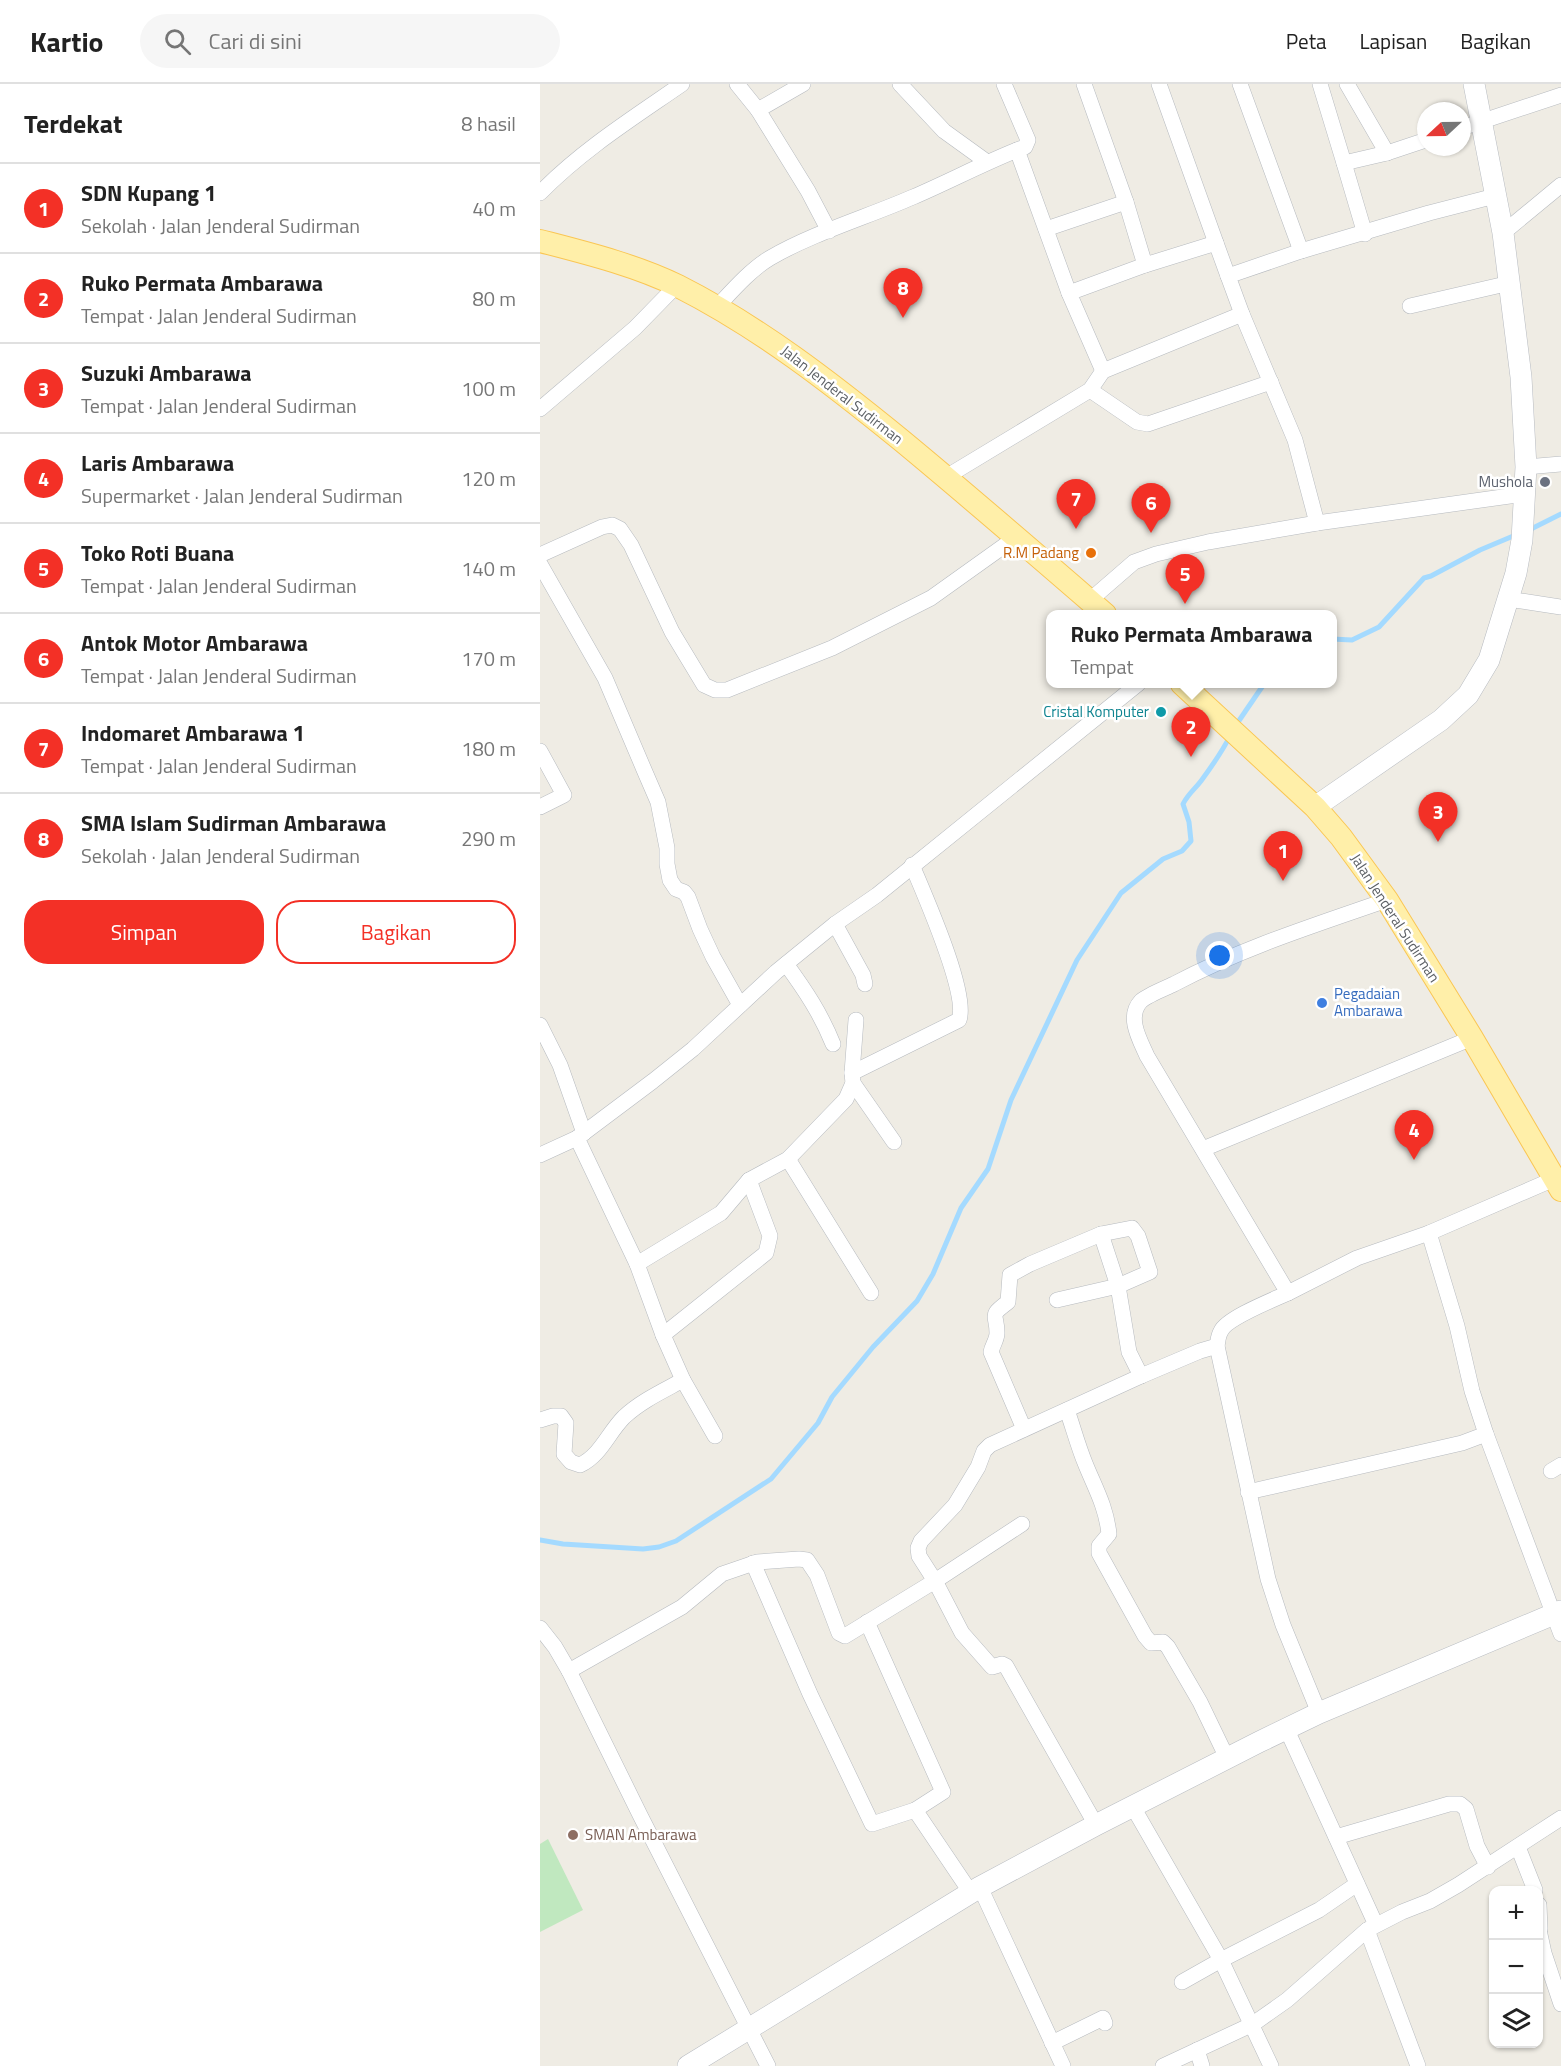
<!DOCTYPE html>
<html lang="id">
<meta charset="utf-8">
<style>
body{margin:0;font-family:"Titillium Web",sans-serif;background:#f6f6f6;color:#222}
.controls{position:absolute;right:18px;bottom:18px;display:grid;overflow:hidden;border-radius:12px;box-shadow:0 2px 4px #0004}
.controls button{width:54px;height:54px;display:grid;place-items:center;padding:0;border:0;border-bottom:2px solid #e0e0e0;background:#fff;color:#222;font:30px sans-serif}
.compass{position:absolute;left:877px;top:18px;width:54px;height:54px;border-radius:50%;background:#fff;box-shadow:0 2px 4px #0004;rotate:248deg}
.you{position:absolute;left:680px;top:872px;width:21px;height:21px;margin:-15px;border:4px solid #fff;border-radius:50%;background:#1a73e8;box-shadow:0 0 0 9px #1a73e833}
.badge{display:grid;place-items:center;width:39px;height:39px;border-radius:50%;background:#f33026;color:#fff;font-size:20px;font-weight:700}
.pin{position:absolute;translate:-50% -50px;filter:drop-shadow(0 2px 3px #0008)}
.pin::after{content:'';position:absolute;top:32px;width:21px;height:18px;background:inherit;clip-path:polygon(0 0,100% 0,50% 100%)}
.popup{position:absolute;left:506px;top:526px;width:291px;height:78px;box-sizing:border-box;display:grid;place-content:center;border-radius:12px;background:#fff;filter:drop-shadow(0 2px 4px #0005);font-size:20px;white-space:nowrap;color:#767676}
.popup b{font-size:22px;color:#222}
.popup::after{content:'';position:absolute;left:50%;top:100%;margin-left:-12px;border:12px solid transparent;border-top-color:#fff}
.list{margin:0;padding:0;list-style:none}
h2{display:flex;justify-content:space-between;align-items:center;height:78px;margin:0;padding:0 24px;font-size:26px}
h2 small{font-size:20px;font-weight:400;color:#767676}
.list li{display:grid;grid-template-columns:39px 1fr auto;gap:18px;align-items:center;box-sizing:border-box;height:90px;padding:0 24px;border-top:2px solid #e0e0e0}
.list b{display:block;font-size:22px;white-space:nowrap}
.list p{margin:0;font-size:20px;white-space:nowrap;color:#767676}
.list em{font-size:20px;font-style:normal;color:#767676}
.actions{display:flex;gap:12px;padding:18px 24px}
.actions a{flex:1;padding:14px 0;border:2px solid #f33026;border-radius:24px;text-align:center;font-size:21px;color:#f33026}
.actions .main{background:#f33026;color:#fff}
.icon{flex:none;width:33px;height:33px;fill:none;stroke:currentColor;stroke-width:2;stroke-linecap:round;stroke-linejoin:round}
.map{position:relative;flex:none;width:1021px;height:1982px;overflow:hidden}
header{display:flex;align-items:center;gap:36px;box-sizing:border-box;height:84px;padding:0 30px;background:#fff;border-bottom:2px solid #e0e0e0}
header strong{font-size:28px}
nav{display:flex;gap:33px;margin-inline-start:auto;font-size:21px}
.search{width:420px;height:54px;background:#f6f6f6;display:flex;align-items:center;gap:15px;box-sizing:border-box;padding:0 21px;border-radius:33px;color:#767676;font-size:22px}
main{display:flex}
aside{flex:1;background:#fff}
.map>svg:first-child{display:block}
</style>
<header>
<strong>Kartio</strong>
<div class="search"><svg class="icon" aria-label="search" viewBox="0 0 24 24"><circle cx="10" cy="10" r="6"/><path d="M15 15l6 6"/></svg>Cari di sini</div>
<nav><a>Peta</a><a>Lapisan</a><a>Bagikan</a></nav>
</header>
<main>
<aside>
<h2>Terdekat<small>8 hasil</small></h2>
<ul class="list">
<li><span class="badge">1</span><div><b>SDN Kupang 1</b><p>Sekolah · Jalan Jenderal Sudirman</p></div><em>40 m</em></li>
<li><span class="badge">2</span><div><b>Ruko Permata Ambarawa</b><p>Tempat · Jalan Jenderal Sudirman</p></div><em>80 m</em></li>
<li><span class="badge">3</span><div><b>Suzuki Ambarawa</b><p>Tempat · Jalan Jenderal Sudirman</p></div><em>100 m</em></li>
<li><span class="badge">4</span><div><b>Laris Ambarawa</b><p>Supermarket · Jalan Jenderal Sudirman</p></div><em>120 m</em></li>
<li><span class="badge">5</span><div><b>Toko Roti Buana</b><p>Tempat · Jalan Jenderal Sudirman</p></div><em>140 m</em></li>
<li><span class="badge">6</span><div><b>Antok Motor Ambarawa</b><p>Tempat · Jalan Jenderal Sudirman</p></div><em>170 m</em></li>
<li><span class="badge">7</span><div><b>Indomaret Ambarawa 1</b><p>Tempat · Jalan Jenderal Sudirman</p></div><em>180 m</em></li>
<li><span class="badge">8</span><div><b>SMA Islam Sudirman Ambarawa</b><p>Sekolah · Jalan Jenderal Sudirman</p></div><em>290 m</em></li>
</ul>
<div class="actions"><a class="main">Simpan</a><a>Bagikan</a></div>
</aside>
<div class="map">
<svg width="1021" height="1982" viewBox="0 0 1021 1982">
<rect width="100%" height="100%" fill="#efece4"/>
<polygon fill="#c0e8bf" points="8,1755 43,1826 0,1848 0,1760"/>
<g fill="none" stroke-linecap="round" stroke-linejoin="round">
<g stroke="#a4daff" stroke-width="5">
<polyline points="987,447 1021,430"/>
<polyline points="792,555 812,556 839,543 884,494 891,492 940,466 978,450"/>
<polyline points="696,641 724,600"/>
<path d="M 0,1456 L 23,1460 L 103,1465 L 119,1463 L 136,1457 L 231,1395 L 278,1339 L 292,1313 L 333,1263 L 377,1217 L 393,1190 L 421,1124 L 448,1085 L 471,1016 L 537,876 L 581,809 L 623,775 L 642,767 L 651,757 L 649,738 L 643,720 C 648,710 655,705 661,697 C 672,682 682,668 690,652"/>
</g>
<defs>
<g id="street">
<polyline points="197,0 218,26"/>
<polyline points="263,0 218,26 268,107 289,147"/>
<polyline points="360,0 404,47 447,78"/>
<polyline points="464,0 488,56 485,63 477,66"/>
<polyline points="544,0 586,118 605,181"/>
<polyline points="619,0 676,159"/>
<polyline points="700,0 761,167"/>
<polyline points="780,0 804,79"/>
<polyline points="807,0 847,69"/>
<polyline points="922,44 1021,11"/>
<path d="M 0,109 C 42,66 93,34 142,0"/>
<polyline points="506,145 586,118"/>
<polyline points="963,149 1021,101"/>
<polyline points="825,150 804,79 847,69 886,56"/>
<polyline points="870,222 970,199"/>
<path d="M 176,224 C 191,208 211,185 230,174 C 273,149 327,133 373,113 C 408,98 442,80 477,66 L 529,209"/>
<polyline points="702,230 755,356 777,439"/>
<polyline points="563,287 529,209 605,181 676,159 688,192"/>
<polyline points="550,306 597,338 608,340 731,298"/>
<polyline points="0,325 95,244 137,201"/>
<polyline points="986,383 1021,380"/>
<polyline points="406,393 550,306 563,287 702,230 688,192 761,167 889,129 955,112"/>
<polyline points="0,471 62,443 72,441 80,445 91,461 132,548 164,601 175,606 187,606 292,564 391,514 475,454"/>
<polyline points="0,480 65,594 105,688 118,718 127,764 127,780 130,796 136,805 144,808 148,813 160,845 173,873 200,921"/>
<polyline points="968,515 1021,523"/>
<polyline points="549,517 594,478 616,470 668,458 777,439 984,410"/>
<polyline points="0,667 24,711 0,723"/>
<path d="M 847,816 C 775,841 702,864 634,900 C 626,904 608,911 601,917 C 586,933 600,956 607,972 L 748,1209 L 817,1174 L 889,1149 L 1014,1095"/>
<polyline points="295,840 323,891 325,900"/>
<path d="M 246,880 C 265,906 281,930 293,960"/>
<polyline points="0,941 20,981 44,1049"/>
<polyline points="312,989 316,936"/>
<polyline points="313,999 354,1058"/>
<polyline points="37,1054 97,1180 123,1251 143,1296 175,1352"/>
<polyline points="663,1065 932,954"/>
<polyline points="0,1071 37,1054 113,997 153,965 236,888 295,840 337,811 598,600"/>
<polyline points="248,1075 331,1209"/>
<path d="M 97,1180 L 181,1129 L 209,1096 L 248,1075 L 306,1015 L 313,999 L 312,989 L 419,936 C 429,910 384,810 372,781"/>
<path d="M 748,1209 C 733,1216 687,1234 681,1247 C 678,1252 678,1257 677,1262 L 728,1495 L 743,1541 L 779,1629"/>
<polyline points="517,1216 578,1202 610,1188 598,1152 592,1144 561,1150"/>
<polyline points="123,1251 226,1169 230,1152 209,1096"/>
<path d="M 527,1326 C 533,1343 538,1362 545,1379 C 555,1404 566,1422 569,1450 L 559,1462 L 559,1469 L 605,1552 L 611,1559 L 623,1558 L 628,1563 L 660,1618 L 687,1674"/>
<path d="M 0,1336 L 13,1332 L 21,1332 L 26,1339 L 24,1370 L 31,1378 L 40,1381 C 61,1371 68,1349 84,1333 C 101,1317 123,1307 143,1296"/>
<path d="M 484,1345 L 451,1268 C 452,1262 457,1256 457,1249 C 457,1229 448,1233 468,1218 L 470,1191 L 490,1180 L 561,1150 L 578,1202 L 589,1268 L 601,1292"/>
<polyline points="946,1350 1021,1550"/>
<polyline points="1011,1387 1021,1381"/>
<polyline points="708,1408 922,1359 946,1350 932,1307 917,1242 889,1149"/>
<polyline points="213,1479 270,1610 332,1740 375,1726 403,1708 327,1538"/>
<polyline points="0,1544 15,1563 29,1587 100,1731 228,1982"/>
<polyline points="29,1587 142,1523 182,1490 217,1478 259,1475 267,1476 277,1491 299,1549 305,1552 395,1497 482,1440"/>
<polyline points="747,1646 836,1841"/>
<polyline points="593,1723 681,1876 731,1982"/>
<polyline points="375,1726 431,1809"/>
<polyline points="556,1741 466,1582 462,1580 452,1583 422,1549 395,1497 379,1472 378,1464 381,1457 415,1421 438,1383 444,1367 450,1361 601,1292 660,1267 677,1262"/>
<polyline points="796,1753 909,1720 920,1720 926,1725 937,1762 948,1783"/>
<polyline points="978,1763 995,1806"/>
<polyline points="440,1803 523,1982"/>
<polyline points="999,1821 1000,1845"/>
<polyline points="827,1846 878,1982"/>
<polyline points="999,1846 1004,1869 1021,1920"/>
<polyline points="642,1898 681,1876 779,1826 817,1800"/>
<polyline points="512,1959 563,1934 565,1939"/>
<polyline points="657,1966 662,1982"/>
<polyline points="623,1982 713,1940 747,1916 827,1846 862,1828 890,1817 918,1801 1021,1734"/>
</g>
<g id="secondary">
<polyline points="775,723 901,636 928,611 949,576 976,489 982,456 986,383 981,293 963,149 934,0"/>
<polyline points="148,1982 440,1803 556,1741 719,1658 779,1629 1021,1527"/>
</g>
<g id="primary">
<path d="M 0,157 C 46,169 95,181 138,202 C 219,243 291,299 361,356 C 430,413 498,472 565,530"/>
<polyline points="642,600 775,723 801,753 847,816 932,954 1021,1106"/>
</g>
</defs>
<use href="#street" stroke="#b6babf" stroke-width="16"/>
<use href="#secondary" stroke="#b7bbc1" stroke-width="22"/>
<use href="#primary" stroke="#fac653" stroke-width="24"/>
<use href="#street" stroke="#fff" stroke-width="15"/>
<use href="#secondary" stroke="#fff" stroke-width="21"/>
<use href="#primary" stroke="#ffefa9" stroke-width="22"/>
</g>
<circle fill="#6b7280" stroke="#fff" stroke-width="2" cx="1005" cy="398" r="6"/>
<circle fill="#e8710a" stroke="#fff" stroke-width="2" cx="551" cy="469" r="6"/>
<circle fill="#0f9aa8" stroke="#fff" stroke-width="2" cx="621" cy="628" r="6"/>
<circle fill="#3f7fe0" stroke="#fff" stroke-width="2" cx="782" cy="919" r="6"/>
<circle fill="#8d6e63" stroke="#fff" stroke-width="2" cx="33" cy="1751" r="6"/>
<g text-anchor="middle" stroke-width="5" stroke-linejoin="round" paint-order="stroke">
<g font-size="15" fill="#5c6065" stroke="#fff">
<text transform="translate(302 311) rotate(38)" y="5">Jalan Jenderal Sudirman</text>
<text transform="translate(855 834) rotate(57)" y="5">Jalan Jenderal Sudirman</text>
</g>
<g font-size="15" fill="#5b616d" stroke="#fff" text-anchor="end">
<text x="993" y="403">Mushola</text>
</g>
<g font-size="15" fill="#c56008" stroke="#fff" text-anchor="end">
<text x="539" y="474">R.M Padang</text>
</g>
<g font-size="15" fill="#0d838f" stroke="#fff" text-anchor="end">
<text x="609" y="633">Cristal Komputer</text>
</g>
<g font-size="15" fill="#366cbe" stroke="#fff" text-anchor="start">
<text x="794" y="915">Pegadaian<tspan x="794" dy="17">Ambarawa</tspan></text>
</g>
<g font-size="15" fill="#785e54" stroke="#fff" text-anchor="start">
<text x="45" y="1756">SMAN Ambarawa</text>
</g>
</g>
</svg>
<div class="controls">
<button>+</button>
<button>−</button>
<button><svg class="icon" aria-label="layers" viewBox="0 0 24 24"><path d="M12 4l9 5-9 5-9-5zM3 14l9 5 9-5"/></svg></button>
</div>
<svg class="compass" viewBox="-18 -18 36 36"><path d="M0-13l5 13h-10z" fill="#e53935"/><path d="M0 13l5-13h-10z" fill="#767676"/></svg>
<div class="you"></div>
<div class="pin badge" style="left:743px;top:797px">1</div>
<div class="pin badge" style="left:651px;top:673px">2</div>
<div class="popup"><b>Ruko Permata Ambarawa</b>Tempat</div>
<div class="pin badge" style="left:898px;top:758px">3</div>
<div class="pin badge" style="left:874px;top:1076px">4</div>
<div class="pin badge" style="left:645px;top:520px">5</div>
<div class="pin badge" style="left:611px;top:449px">6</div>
<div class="pin badge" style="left:536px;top:445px">7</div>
<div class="pin badge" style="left:363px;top:234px">8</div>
</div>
</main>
